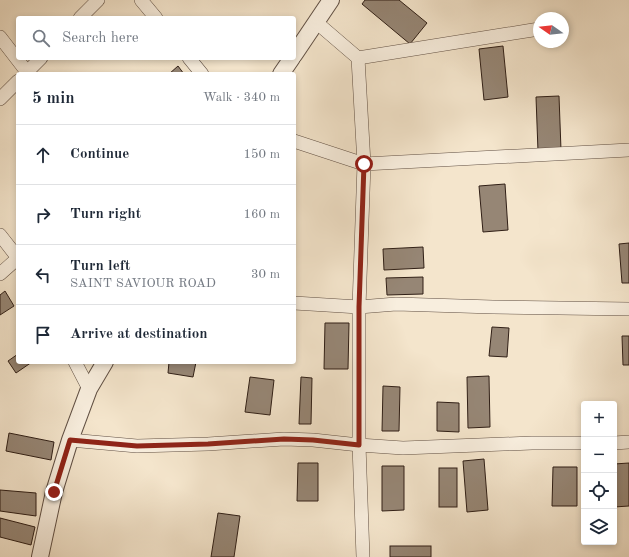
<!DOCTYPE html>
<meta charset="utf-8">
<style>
body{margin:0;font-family:"Old Standard TT",serif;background:#f6f6f7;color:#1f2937}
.controls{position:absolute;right:12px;bottom:12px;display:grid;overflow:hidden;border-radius:4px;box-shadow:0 2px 6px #0003}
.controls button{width:36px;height:36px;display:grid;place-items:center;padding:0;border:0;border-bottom:1px solid #e0e1e3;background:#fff;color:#1f2937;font:20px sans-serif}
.compass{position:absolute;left:533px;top:12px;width:36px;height:36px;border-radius:50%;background:#fff;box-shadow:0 2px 6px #0003;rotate:284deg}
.stop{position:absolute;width:12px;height:12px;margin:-9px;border:3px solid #8f2418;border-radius:50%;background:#fff}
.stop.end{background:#8f2418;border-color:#fff;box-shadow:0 1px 4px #0008}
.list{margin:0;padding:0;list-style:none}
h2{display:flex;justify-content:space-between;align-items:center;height:52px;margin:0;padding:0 16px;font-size:17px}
h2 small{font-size:13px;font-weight:400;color:#747a83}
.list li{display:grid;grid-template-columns:26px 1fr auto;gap:12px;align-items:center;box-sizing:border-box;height:60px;padding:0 16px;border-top:1px solid #e0e1e3}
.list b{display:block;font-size:15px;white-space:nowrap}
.list p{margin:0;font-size:13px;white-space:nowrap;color:#747a83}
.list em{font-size:13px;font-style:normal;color:#747a83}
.icon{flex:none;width:22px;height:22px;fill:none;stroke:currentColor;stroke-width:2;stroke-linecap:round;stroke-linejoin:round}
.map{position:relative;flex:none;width:629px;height:557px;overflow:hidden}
.search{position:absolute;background:#fff;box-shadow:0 2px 6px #0003;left:16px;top:16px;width:280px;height:44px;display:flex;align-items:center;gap:10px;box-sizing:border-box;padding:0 14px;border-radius:4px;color:#747a83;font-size:15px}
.panel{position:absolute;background:#fff;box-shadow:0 2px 6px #0003;left:16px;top:72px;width:280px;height:292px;border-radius:4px}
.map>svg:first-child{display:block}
</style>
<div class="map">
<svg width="629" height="557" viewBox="0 0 629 557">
<rect width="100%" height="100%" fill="#f4e5cc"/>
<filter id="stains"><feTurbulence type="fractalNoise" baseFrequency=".005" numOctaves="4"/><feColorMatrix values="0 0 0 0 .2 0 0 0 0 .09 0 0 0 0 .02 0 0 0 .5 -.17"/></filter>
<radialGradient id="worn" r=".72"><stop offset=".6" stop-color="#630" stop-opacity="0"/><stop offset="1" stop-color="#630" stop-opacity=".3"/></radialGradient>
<g fill="#968675" stroke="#301f16">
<polygon points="365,0 399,0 427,23 410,44 362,4"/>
<polygon points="503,46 508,97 484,100 479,49"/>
<polygon points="178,66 184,74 169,74"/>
<polygon points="559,96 561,150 538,151 536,97"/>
<polygon points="505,184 508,230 483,232 479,186"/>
<polygon points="629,243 629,283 622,283 619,244"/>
<polygon points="423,247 424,268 384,270 383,249"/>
<polygon points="423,277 423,294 387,295 386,278"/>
<polygon points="5,291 14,306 0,315 0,295"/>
<polygon points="325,323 349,323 348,369 324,369"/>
<polygon points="492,327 509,328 507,357 489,356"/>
<polygon points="622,336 629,336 629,365 623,365"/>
<polygon points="18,354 18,362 32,362 16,373 8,361"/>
<polygon points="169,362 196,362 193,377 168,373"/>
<polygon points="489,376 490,427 468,428 467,377"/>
<polygon points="250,377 274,380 270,415 245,412"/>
<polygon points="301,377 312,378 311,424 299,424"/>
<polygon points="383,386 400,387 399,431 382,431"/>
<polygon points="437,402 459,403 459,432 437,431"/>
<polygon points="9,433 54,442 51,460 6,451"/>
<polygon points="484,459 488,510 467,512 463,461"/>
<polygon points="298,463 318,463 318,501 297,501"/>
<polygon points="629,463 629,506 614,507 614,464"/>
<polygon points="382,466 404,466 404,510 382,511"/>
<polygon points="553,467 577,467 577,506 552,506"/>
<rect x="439" y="468" width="18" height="39"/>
<polygon points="0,490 36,493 36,516 0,511"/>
<polygon points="218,513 240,516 234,557 211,557"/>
<polygon points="0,518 35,527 31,545 0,537"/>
<rect x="390" y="546" width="41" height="11"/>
</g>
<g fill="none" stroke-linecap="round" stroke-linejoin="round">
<defs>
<g id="minor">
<polyline points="141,0 156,18"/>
<polyline points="80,18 98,0"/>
<polyline points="316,22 358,58 364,164 359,307 359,445 363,557"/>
<polyline points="0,37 27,72"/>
<polyline points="189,58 202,74"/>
<polyline points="358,58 539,29"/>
<polyline points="25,74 41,58"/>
<polyline points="0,99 18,81"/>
<polyline points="294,141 364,164 629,150"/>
<polyline points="0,235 18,258"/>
<polyline points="0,274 18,258"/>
<polyline points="294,303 359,307 396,304 493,307 629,309"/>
<polyline points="75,362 89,389"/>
<polyline points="70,440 137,446 208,444 284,439 313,440 359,445 403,448 532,443 584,443"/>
<polyline points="614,443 629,442"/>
</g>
<g id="tertiary">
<polyline points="294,55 331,0"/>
<polyline points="281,74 292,58"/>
<polyline points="40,557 54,492 70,440 89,389 105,362"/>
</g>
</defs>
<use href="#minor" stroke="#615044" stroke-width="14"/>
<use href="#tertiary" stroke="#615044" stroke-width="18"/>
<use href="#minor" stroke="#f8eede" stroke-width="13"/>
<use href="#tertiary" stroke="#f8eede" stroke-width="16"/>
</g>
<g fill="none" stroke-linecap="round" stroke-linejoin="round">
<polyline stroke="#8f2418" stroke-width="5" points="54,492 70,440 137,446 208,444 284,439 313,440 359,445 359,307 364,164"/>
</g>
<rect width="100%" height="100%" filter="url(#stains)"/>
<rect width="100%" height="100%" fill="url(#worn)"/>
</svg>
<div class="controls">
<button>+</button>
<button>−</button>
<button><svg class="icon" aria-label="locate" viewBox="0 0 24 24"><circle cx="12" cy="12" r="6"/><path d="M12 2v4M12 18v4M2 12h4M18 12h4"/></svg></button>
<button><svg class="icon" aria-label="layers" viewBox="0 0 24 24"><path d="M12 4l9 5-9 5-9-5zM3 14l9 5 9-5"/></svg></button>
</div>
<svg class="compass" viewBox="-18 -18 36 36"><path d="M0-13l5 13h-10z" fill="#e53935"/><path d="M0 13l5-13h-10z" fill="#747a83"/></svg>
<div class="stop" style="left:364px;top:164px"></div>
<div class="stop end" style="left:54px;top:492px"></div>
<div class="search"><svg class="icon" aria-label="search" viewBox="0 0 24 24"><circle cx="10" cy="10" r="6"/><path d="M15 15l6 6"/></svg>Search here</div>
<section class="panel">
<h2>5 min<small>Walk · 340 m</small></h2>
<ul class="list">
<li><svg class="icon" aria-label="ahead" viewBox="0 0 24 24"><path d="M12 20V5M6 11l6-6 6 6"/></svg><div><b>Continue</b></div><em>150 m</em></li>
<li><svg class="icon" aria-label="right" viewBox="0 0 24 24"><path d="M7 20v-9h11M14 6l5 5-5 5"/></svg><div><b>Turn right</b></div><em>160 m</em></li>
<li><svg class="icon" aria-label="left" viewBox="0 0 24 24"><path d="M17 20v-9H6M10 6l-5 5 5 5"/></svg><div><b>Turn left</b><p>SAINT SAVIOUR ROAD</p></div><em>30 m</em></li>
<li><svg class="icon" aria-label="arrive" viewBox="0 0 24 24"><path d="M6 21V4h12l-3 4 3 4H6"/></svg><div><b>Arrive at destination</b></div></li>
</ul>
</section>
</div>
